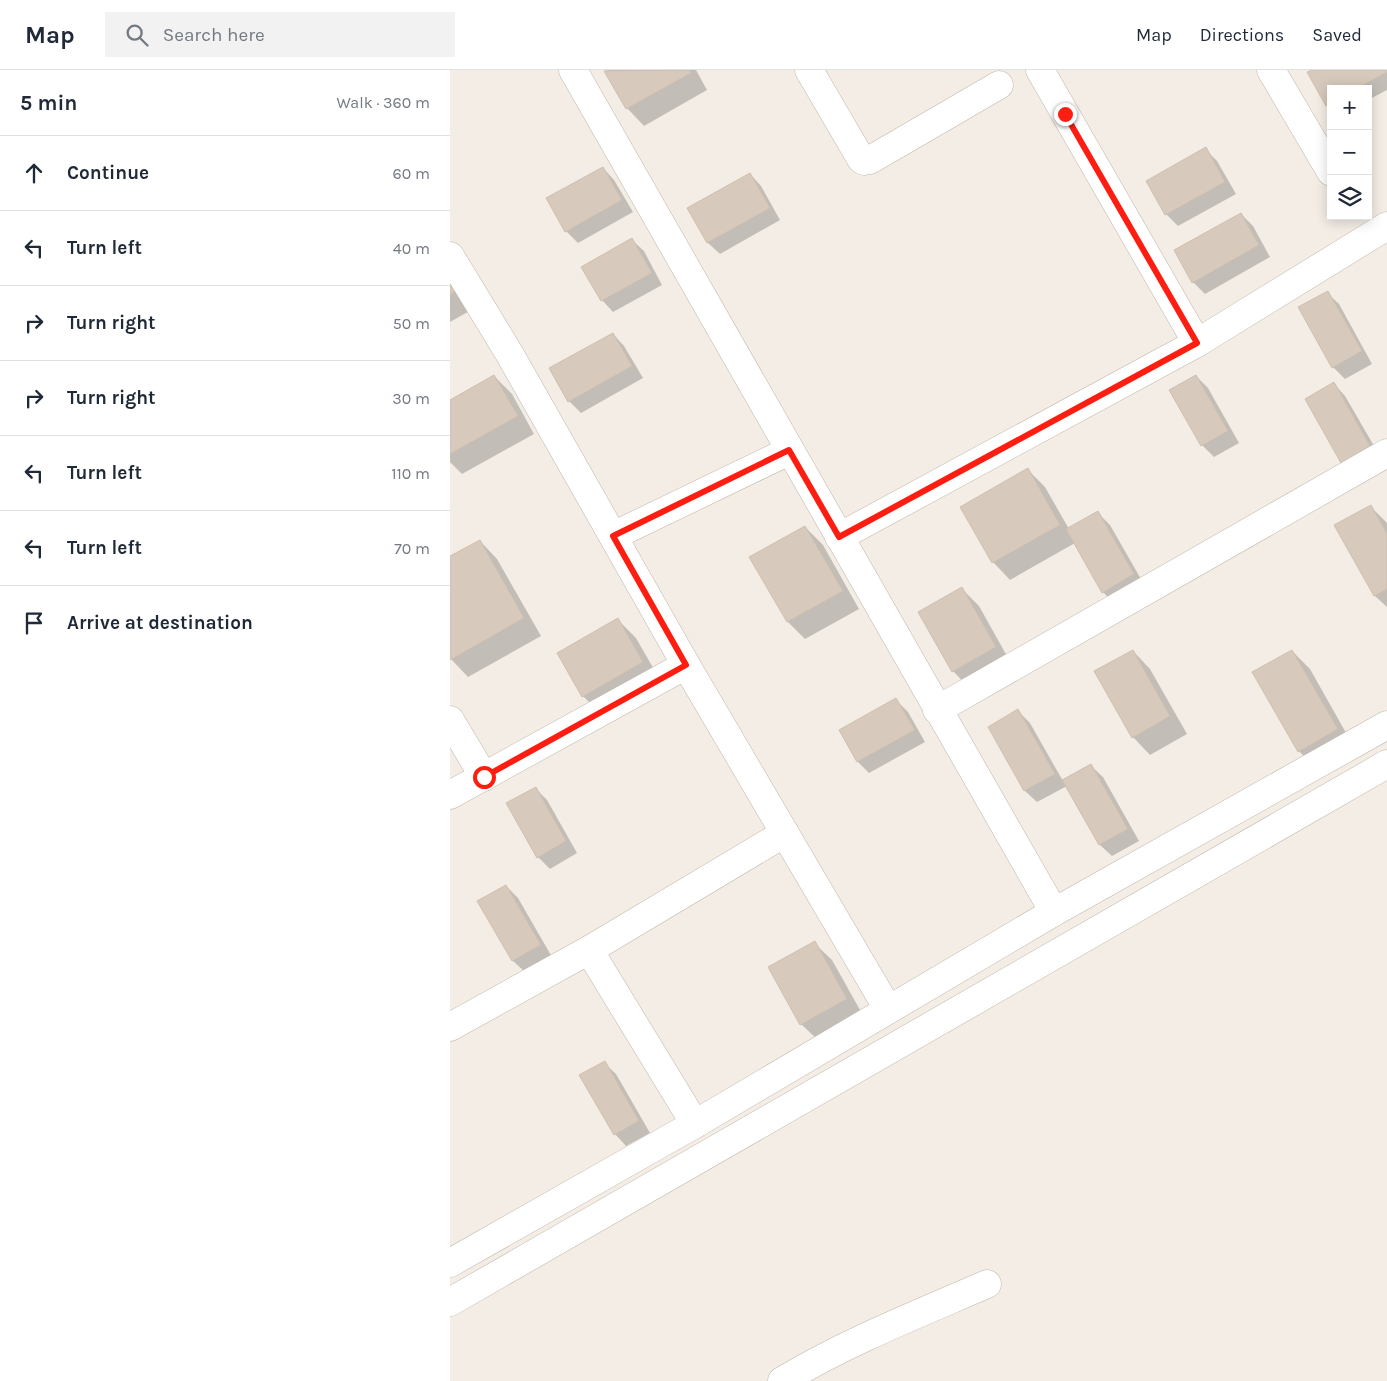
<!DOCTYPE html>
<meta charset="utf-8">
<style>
body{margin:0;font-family:Karla,sans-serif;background:#f2f2f3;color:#1f2937}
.controls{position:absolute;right:15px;top:15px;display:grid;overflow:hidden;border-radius:0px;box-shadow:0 2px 12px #0003}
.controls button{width:45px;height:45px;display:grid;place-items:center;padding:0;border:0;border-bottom:1px solid #e0e1e3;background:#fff;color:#1f2937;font:25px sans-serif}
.stop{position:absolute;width:15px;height:15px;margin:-11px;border:4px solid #fd1d11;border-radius:50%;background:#fff}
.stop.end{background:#fd1d11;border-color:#fff;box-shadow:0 1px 5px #0008}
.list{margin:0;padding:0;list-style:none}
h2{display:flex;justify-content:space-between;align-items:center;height:65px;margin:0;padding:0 20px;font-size:21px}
h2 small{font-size:16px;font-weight:400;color:#747a83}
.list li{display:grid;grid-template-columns:32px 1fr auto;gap:15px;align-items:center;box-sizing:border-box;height:75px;padding:0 20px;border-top:1px solid #e0e1e3}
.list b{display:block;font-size:19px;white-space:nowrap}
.list em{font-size:16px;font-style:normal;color:#747a83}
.icon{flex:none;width:28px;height:28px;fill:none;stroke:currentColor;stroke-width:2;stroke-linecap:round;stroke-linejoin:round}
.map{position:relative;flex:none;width:937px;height:1311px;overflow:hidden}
header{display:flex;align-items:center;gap:30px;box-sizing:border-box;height:70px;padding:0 25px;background:#fff;border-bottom:1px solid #e0e1e3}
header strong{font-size:24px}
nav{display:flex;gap:28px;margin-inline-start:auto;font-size:18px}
.search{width:350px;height:45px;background:#f2f2f3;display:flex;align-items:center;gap:12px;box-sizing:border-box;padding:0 18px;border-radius:0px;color:#747a83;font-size:19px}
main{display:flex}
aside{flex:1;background:#fff}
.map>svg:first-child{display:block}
</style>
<header>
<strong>Map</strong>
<div class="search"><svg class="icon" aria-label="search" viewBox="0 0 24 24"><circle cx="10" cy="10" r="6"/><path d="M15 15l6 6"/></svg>Search here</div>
<nav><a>Map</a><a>Directions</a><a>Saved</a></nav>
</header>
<main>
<aside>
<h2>5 min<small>Walk · 360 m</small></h2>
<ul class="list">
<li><svg class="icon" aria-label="ahead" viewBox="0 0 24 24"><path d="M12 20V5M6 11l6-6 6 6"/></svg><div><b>Continue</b></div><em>60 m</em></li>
<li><svg class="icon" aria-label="left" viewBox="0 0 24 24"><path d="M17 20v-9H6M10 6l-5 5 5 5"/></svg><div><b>Turn left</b></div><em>40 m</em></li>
<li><svg class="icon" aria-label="right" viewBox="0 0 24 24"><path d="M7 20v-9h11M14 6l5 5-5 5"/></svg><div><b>Turn right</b></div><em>50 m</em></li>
<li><svg class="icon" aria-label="right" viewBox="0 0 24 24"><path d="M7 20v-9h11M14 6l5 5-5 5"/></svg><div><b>Turn right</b></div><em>30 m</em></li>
<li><svg class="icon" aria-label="left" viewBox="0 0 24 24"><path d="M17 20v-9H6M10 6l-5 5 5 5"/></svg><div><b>Turn left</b></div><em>110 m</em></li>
<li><svg class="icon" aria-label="left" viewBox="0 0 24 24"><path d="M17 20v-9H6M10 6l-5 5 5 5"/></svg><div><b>Turn left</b></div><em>70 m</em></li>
<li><svg class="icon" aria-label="arrive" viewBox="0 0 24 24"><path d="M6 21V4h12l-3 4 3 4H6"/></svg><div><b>Arrive at destination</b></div></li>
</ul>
</aside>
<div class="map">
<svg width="937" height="1311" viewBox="0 0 937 1311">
<rect width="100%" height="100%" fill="#f3ede5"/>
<g fill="#0003">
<polygon points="157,0 246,0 257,20 194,56 177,38 156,1"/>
<polygon points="864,0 937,0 937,20 918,30 918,19 881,19 881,39 877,35"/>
<polygon points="755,79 767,91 786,124 728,156 716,144 698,111"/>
<polygon points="153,98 164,110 183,142 128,173 116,161"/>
<polygon points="300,104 311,116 330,150 270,184 258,173 239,138"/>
<polygon points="791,144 803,156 820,187 755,224 743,212 726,181"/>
<polygon points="182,170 194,181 212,215 163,242 152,230"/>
<polygon points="0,199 23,239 0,252"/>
<polygon points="877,223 889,234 922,294 895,309 883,297"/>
<polygon points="163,264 174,276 193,308 131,343 119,331"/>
<polygon points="44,306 62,324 84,364 12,404 0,392 0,331"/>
<polygon points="746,306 758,318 789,373 764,387 752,375"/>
<polygon points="884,314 895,326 931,388 904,404 892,392"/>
<polygon points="578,400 595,417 619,459 648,443 660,455 695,516 665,534 653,522 625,473 560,510 543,492"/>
<polygon points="920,436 937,453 937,537 925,526 886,455"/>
<polygon points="355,457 373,475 409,539 355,569 338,552 301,487"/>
<polygon points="30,471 47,489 91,566 18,607 0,588 0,488"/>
<polygon points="512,519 529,536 562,595 520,619 503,601"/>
<polygon points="168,550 186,568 210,610 151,644 133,626"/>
<polygon points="683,581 700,599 737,664 700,685 683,667"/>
<polygon points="842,581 860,599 904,677 866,699 849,681"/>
<polygon points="446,630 458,642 475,672 419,703 408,692 390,661"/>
<polygon points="568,641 580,653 613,711 641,696 653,707 689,771 662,786 650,775 617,716 587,732 575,721 539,657"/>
<polygon points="85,718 97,730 127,783 100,799 88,787"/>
<polygon points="56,816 68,828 102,887 75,902 63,891 29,831"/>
<polygon points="364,873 382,890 414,947 369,971 351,954"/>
<polygon points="154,993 166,1004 200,1063 176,1076 165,1064"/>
</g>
<g fill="#d7cabd" stroke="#cfbfad">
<polygon points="239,0 241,3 176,39 154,1"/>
<polygon points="862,0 937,0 937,2 906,19 881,19 881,33 876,36 857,2"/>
<polygon points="756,77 775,112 715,145 696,111"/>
<polygon points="153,97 172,130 115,162 96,128"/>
<polygon points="300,103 320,138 257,173 237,138"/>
<polygon points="791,143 809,175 742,213 724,180"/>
<polygon points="182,168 202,203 151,231 131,197"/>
<polygon points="0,210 6,221 0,225"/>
<polygon points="878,221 912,281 882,298 848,237"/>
<polygon points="163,263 182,296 118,332 99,298"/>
<polygon points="44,305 68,346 0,384 0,330"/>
<polygon points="746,305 778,361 751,376 719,320"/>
<polygon points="884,312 920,376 891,393 855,329"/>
<polygon points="578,398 610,455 542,493 510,437"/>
<polygon points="921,435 937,464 937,519 924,526 884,455"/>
<polygon points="648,441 684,504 652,523 616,459"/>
<polygon points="355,456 393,521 337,552 299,487"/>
<polygon points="30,470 74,548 0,590 0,486"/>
<polygon points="512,517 546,577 502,602 468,542"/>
<polygon points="168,548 193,592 132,627 107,583"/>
<polygon points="683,580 720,646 682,668 644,601"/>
<polygon points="842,580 888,659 848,682 802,602"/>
<polygon points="446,628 465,660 407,692 389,660"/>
<polygon points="568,639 605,704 574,721 538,657"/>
<polygon points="641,694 678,759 649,775 612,710"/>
<polygon points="86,717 116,771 87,788 56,733"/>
<polygon points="56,815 91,875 62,891 27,831"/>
<polygon points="365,871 397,929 350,955 318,897"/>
<polygon points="155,991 189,1051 164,1065 129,1005"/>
</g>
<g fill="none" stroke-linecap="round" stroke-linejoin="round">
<defs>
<g id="minor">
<polyline points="123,0 604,842"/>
<polyline points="359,0 411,89 414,91 420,90 549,15"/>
<polyline points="590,0 747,273"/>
<polyline points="821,0 881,102"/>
<polyline points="0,186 59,283 236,595 438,939"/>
<polyline points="163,466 339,381"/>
<polyline points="389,467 747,273 937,156"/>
<polyline points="487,640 937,383"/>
<polyline points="0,650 34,707"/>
<polyline points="0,725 236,595"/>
<polyline points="139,880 245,1054"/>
<polyline points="0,957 139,880 335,763"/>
<polyline points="0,1193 245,1054 604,842 937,655"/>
<polyline points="0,1232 937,694"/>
<path d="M 332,1311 C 397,1272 468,1244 537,1214"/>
</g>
</defs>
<use href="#minor" stroke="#c1b7aa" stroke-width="29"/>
<use href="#minor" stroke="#fff" stroke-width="28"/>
</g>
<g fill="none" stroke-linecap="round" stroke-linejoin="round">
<polyline stroke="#fd1d11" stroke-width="6" points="34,707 236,595 163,466 339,380 389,467 747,273 615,44"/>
</g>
</svg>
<div class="controls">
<button>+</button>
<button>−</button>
<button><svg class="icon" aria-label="layers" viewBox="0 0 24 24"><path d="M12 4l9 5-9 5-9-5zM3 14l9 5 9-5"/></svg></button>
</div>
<div class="stop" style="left:34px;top:707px"></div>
<div class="stop end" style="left:615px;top:44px"></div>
</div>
</main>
